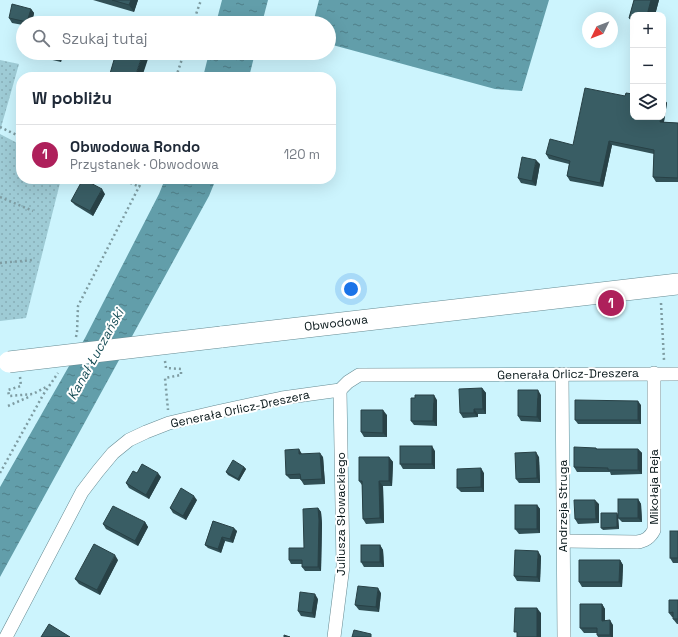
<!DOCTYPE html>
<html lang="pl">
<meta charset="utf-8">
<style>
body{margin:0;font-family:"Space Grotesk",sans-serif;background:#f6f6f7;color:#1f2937}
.controls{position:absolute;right:12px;top:12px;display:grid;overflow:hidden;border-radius:8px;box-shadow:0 4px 16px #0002}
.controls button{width:36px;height:36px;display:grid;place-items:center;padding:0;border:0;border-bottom:1px solid #e0e1e3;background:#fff;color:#1f2937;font:20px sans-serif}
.compass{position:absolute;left:582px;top:12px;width:36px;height:36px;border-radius:50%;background:#fff;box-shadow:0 4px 16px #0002;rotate:227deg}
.you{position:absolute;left:351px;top:289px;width:14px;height:14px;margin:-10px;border:3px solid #fff;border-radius:50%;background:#1a73e8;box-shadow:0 0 0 6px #1a73e833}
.badge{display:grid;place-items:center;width:26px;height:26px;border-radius:50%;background:#ae205b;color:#fff;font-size:13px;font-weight:700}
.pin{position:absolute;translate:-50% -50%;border:2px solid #fff;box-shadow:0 1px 4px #0006}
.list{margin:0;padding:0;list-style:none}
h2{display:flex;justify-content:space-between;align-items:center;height:52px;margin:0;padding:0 16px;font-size:17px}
h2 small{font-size:13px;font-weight:400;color:#747a83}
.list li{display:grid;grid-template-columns:26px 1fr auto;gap:12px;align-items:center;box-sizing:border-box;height:60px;padding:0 16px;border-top:1px solid #e0e1e3}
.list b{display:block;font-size:15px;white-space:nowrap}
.list p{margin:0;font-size:13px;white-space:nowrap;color:#747a83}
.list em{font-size:13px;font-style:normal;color:#747a83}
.icon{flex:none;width:22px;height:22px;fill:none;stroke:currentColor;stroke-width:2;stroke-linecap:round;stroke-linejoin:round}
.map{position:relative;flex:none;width:678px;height:637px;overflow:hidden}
.search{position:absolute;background:#fff;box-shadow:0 4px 16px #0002;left:16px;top:16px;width:320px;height:44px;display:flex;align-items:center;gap:10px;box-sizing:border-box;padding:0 14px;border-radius:22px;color:#747a83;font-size:15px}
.panel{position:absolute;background:#fff;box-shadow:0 4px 16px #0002;left:16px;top:72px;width:320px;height:112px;border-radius:16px}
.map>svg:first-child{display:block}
</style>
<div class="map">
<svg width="678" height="637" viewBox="0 0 678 637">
<defs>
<pattern id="garden-dots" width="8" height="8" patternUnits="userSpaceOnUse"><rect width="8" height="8" fill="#9ecbd5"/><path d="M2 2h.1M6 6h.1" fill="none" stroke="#87adb6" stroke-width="1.8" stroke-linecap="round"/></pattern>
<pattern id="water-ripples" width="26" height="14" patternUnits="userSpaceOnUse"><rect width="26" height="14" fill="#629eaa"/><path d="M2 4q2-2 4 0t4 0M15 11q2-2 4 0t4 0" fill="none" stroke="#4f8089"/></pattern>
</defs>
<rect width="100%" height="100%" fill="#ccf4fd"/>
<g fill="url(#garden-dots)">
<polygon points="0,60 19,64 0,131"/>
<polygon points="0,134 21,145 21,179 61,179 26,318 0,321"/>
</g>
<g fill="url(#water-ripples)">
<polygon points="222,0 268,0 262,23 216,23"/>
<polygon points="319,0 549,0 522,91 495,89 329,44 329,23 313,23"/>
<polygon points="209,53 255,53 249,77 203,77"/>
<polygon points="165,179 216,179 209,196 0,577 0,487 85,338 159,194"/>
</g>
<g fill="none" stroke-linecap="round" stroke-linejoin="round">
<defs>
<g id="street">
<polyline points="562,374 564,637"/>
<path d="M 564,541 L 637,542 C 645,541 650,538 654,530 L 654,373"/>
<polyline points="6,637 82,492 98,471 113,453 129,440 146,432 169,423 216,412 282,398 340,390 348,382 359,375 678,374"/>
<polyline points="334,637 343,566 340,390"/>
</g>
<polyline id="primary" points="221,337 678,284"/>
</defs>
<use href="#street" stroke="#668b93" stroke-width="14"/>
<use href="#primary" stroke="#668b93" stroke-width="22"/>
<g stroke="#7e9ca2" stroke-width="2.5" stroke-dasharray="2 3" stroke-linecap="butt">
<polyline points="193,23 201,0"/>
<polyline points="176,77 184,53"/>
<polyline points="0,127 21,137"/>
<polyline points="121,179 140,187"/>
<polyline points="0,197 33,211"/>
<polyline points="0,263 32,260"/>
<polyline points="661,303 664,360"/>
<polyline points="76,337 77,332 78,306 143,179"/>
<polyline points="165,361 166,368 181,369 181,375 165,378 168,410"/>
<polyline points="20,377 21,386 8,390 9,396 33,394 48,386"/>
<polyline points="8,406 31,396"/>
<polyline points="0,473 43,395 58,373"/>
</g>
<use href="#street" stroke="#fff" stroke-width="13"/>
<use href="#primary" stroke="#fff" stroke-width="21"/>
<defs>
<polyline id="primary-bridge" points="9,362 221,337"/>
</defs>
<use href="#primary-bridge" stroke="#668b93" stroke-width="22" stroke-linecap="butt"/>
<use href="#primary-bridge" stroke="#fff" stroke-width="21"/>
</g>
<g fill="#315056">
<polygon points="93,0 138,0 134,12"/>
<polygon points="634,0 659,0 655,15 633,15 633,24 629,18"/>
<polygon points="31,9 34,13 32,23 23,23 23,25 12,23 9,18"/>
<polygon points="40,53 63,53 61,62 44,58"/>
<polygon points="625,96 664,99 667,103 664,122 678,123 678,182 656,182 653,177 654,154 612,145 603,187 570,181 567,176 569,164 549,159 546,154 573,145"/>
<polygon points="540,164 536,186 521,183 518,178"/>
<polygon points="105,194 93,216 75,205 71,201"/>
<polygon points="482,388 486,393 486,414 478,414 478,417 463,418 460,413"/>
<polygon points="541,395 541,422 521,421 518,416"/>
<polygon points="437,400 437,426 414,425 411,421"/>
<polygon points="641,405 641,424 578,424 575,420"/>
<polygon points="387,415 387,437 364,437 361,432"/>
<polygon points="596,448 597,449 638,449 642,453 642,474 611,475 610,472 577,472 574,467"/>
<polygon points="435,451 435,469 403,469 400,464"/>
<polygon points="302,454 323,457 325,484 304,485 301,480 300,479 290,479 286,475"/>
<polygon points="389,457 393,462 392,486 383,486 384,523 366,524 363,519 362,485 359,481"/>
<polygon points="539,457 540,483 519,483 516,479"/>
<polygon points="244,467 246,469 239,481 228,475 226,472"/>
<polygon points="137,473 161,477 149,499 129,488 126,483"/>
<polygon points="484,473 484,492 461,492 457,488"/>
<polygon points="638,499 641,504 642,522 622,522 618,518 619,529 603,530 601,528"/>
<polygon points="197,500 186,520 173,513 170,508"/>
<polygon points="599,504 599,523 578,524 575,519"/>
<polygon points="537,505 540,509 540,533 519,534 515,529"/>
<polygon points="318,508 321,512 322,524 321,571 305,571 302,567 302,564 291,564 289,560 304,548"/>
<polygon points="213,521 237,531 233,543 225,541 221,553 208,548 205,545"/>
<polygon points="145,522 148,527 138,546 106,529 103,524"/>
<polygon points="678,531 678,563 673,563 670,558"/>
<polygon points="380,545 383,550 384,567 364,567 361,562"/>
<polygon points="541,556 540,582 517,581 514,576"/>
<polygon points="118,560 100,595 79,584 75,579"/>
<polygon points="620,560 623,565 622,587 582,587 579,582"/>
<polygon points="381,593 379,612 359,610 355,605"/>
<polygon points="318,599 315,618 301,616 298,611"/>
<polygon points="678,600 678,624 677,624 673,619 673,617 672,617 669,613"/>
<polygon points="602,604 605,609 605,621 613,625 613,637 598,637 597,635 597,633 584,633 580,628"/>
</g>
<g fill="#284146">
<polygon points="131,0 138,0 134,12 129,5"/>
<polygon points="651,0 659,0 655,15 647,15"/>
<polygon points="31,9 34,13 32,23 28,23 27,22"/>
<polygon points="59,53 63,53 61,62 57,58"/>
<polygon points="143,53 150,53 142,77 135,77"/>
<polygon points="664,99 667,103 663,127 660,122 661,117 663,117 663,106"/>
<polygon points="609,141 612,145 603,187 600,183"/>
<polygon points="536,160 540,164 536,186 532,181"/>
<polygon points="102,189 105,194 93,216 90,211"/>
<polygon points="482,388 486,393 486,414 483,409"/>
<polygon points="538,390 541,395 541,422 537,417"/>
<polygon points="434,395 437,400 437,426 433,421"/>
<polygon points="638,401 641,405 641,424 638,420"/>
<polygon points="474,409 478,414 478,417 474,413"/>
<polygon points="383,410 387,415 387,437 383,433"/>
<polygon points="432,446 435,451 435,469 432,464"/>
<polygon points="299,449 302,454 299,454"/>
<polygon points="638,449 642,453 642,474 638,470"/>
<polygon points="536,452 539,457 540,483 537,478"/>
<polygon points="320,453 323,457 325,484 322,479"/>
<polygon points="389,457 393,462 392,486 389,481"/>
<polygon points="244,467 246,469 239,481 238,479"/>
<polygon points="481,468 484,473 484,492 481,487"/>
<polygon points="158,473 161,477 149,499 146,495"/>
<polygon points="379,481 383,486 384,523 380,518"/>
<polygon points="194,496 197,500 186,520 183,516"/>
<polygon points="638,499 641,504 642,522 638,518"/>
<polygon points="595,500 599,504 599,523 596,519"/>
<polygon points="537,505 540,509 540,533 537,529"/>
<polygon points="318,508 321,512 322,524 321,571 318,567"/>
<polygon points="617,513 618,515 619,529 617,527"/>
<polygon points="145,522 148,527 138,546 135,541"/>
<polygon points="234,528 237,531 233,543 230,539"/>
<polygon points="222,537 225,541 221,553 218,549"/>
<polygon points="380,545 383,550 384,567 380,562"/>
<polygon points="538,551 541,556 540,582 537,577"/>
<polygon points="115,555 118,560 100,595 97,590"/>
<polygon points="620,560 623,565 622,587 619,582"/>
<polygon points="378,588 381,593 379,612 376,607"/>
<polygon points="315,594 318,599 315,618 312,613"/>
<polygon points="602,604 605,609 605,625 602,621"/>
<polygon points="537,608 541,613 541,637 537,637"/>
<polygon points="610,620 613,625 613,637 611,637 610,635"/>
</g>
<g fill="#395d64" stroke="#284146">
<polygon points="112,0 131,0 129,5"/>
<polygon points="634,0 651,0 647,15 633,15 633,19 629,18"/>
<polygon points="12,4 31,9 27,22 9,18"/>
<polygon points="127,17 146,23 125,23"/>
<polygon points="41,53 59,53 57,58"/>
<polygon points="116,53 143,53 135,77 109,77"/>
<polygon points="585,88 625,96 626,93 633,94 633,117 661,117 660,122 678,123 678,178 653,177 654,150 609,141 600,183 567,176 570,161 546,154 550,139 573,145"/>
<polygon points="522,157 536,160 532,181 518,178"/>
<polygon points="83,179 102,189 90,211 71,201"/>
<polygon points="482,388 483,409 474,409 474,413 460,413 459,389"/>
<polygon points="518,390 538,390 537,417 518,416"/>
<polygon points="415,395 434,395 433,421 411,421 411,398 415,398"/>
<polygon points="575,400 638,401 638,420 575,420"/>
<polygon points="361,410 383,410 383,433 361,432"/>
<rect x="400" y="446" width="32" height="18"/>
<polygon points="574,447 596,448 596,449 638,449 638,470 608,470 608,468 574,467"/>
<polygon points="299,449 299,454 320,453 322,479 301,480 300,474 286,475 285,450"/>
<polygon points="536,452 537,478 516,479 515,453"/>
<polygon points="359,457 389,457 389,481 379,481 380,518 363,519 362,481 359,481"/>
<polygon points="233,460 244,467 238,479 226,472"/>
<polygon points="142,464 158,473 146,495 126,483 133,471 137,473"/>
<polygon points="481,468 481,487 457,488 457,469"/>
<polygon points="181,488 194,496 183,516 170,508"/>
<rect x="618" y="499" width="20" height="19"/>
<polygon points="574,500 595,500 596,519 575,519"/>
<rect x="515" y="505" width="22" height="24"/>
<polygon points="113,506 145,522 135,541 103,524"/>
<polygon points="318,508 319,520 318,567 302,567 302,560 289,560 289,548 304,548 303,509"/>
<polygon points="601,513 617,513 617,527 601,528"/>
<polygon points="213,521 234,528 230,539 222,537 218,549 205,545"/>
<rect x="670" y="531" width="8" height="27"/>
<polygon points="94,544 115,555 97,590 75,579"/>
<rect x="361" y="545" width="19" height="17"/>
<polygon points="515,550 538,551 537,577 514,576"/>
<polygon points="579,560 620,560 619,582 579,582"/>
<polygon points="358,586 378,588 376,607 355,605"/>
<polygon points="300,592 315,594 312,613 298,611"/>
<polygon points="669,600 678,600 678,619 673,619 673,612 669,613"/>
<polygon points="580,604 602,604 602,621 610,620 610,635 597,635 597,628 580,628"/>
<polygon points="515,608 537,608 537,637 517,637 517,632 514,632"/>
<polygon points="49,624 70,637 41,637"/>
<polygon points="354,630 371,634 371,637 352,637"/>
<polygon points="284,635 290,637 284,637"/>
</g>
<g text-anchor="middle" stroke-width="4" stroke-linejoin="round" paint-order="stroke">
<g font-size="12" fill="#061518" stroke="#fff">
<text transform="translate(336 323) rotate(-7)" y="4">Obwodowa</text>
<text transform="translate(568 374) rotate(-1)" y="4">Generała Orlicz-Dreszera</text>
<text transform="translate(240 409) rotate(-12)" y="4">Generała Orlicz-Dreszera</text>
<text transform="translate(654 487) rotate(-90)" y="4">Mikołaja Reja</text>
<text transform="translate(563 506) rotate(-90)" y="4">Andrzeja Struga</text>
<text transform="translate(341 514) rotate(-90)" y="4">Juliusza Słowackiego</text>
</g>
<g font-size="13" font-style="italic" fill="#184e57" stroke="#fff">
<text transform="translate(95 354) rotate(-61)" y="5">Kanał Łuczański</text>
</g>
</g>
</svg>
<div class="controls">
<button>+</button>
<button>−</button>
<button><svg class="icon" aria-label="layers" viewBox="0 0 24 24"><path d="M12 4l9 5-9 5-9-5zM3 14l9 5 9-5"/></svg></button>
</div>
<svg class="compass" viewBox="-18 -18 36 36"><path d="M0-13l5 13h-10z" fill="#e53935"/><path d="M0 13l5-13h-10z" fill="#747a83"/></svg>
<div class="you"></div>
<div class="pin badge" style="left:611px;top:303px">1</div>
<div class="search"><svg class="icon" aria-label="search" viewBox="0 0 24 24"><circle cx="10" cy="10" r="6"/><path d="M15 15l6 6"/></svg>Szukaj tutaj</div>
<section class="panel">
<h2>W pobliżu<small></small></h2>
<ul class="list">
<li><span class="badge">1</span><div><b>Obwodowa Rondo</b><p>Przystanek · Obwodowa</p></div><em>120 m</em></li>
</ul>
</section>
</div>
